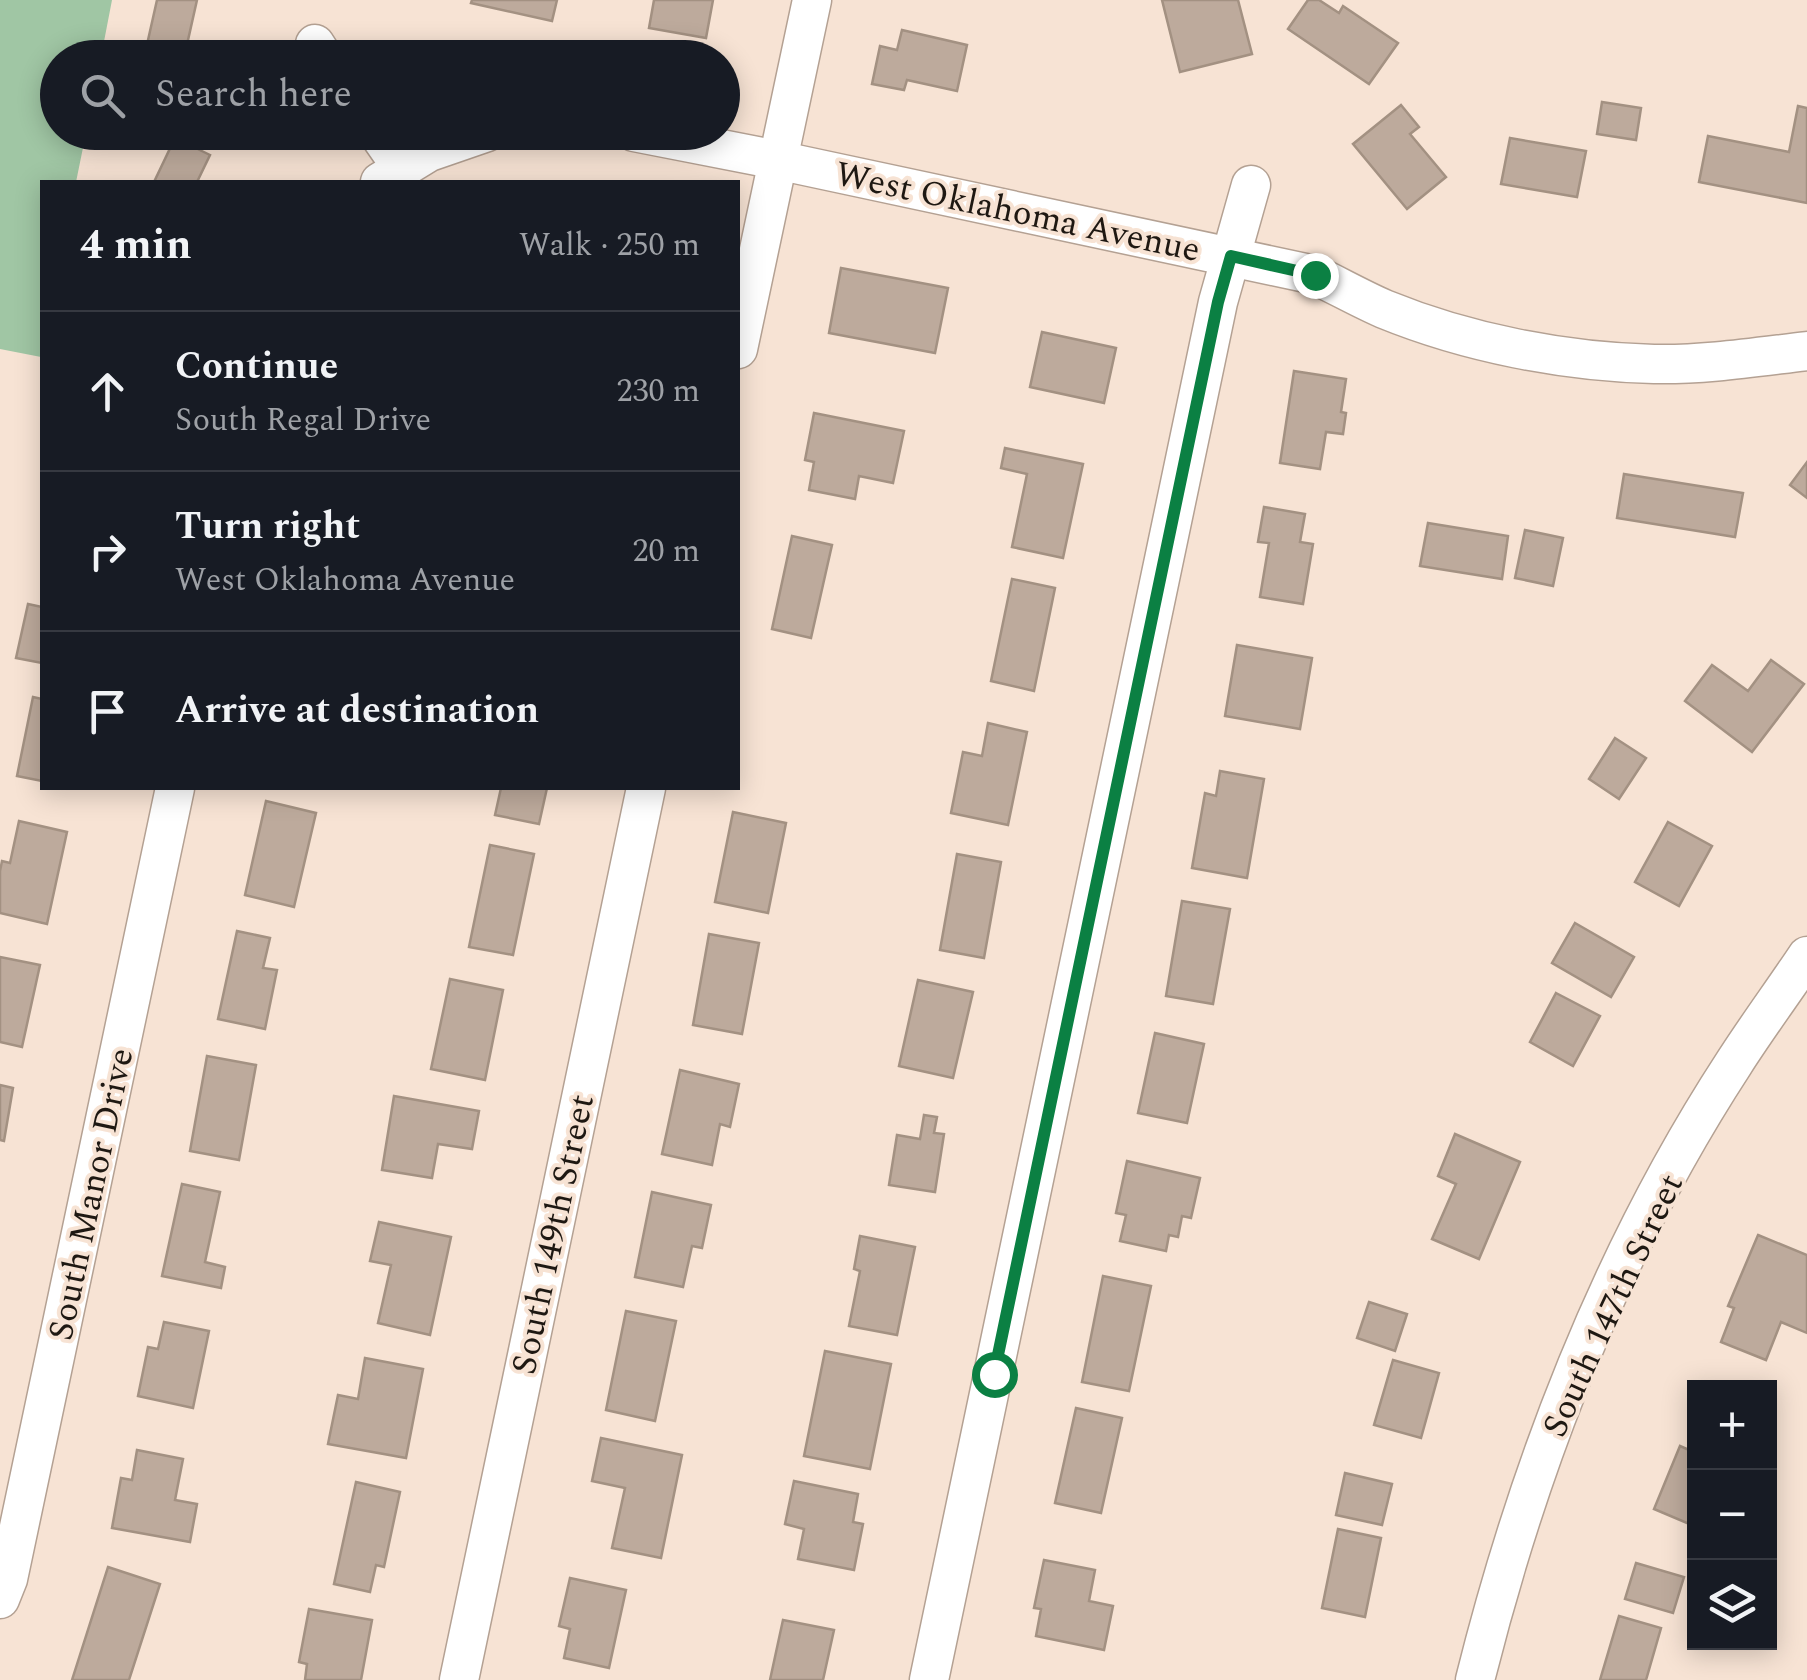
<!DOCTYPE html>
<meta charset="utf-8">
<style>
body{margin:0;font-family:Spectral,serif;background:#20242c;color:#f1f3f6}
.controls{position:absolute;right:30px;bottom:30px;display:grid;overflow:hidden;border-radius:0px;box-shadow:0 5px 25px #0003}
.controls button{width:90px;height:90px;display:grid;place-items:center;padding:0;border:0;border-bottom:2px solid #363941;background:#171b24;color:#f1f3f6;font:50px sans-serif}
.stop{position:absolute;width:30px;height:30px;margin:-22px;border:8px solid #0b8043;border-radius:50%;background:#fff}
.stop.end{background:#0b8043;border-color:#fff;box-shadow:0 2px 10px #0008}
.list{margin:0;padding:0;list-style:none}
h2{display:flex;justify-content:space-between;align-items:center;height:130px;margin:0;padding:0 40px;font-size:42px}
h2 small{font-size:32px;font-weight:400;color:#9ea1a6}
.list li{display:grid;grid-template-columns:65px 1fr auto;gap:30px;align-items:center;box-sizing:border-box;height:160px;padding:0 40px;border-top:2px solid #363941}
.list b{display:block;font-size:38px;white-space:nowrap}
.list p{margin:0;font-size:32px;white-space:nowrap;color:#9ea1a6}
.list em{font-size:32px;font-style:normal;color:#9ea1a6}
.icon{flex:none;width:55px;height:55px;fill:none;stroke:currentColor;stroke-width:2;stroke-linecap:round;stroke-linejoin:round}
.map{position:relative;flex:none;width:1807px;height:1680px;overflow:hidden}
.search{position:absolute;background:#171b24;box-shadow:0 5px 25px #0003;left:40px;top:40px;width:700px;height:110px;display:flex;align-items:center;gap:25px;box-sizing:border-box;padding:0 35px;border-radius:55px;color:#9ea1a6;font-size:38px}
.panel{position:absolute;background:#171b24;box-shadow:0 5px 25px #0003;left:40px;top:180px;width:700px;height:610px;border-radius:0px}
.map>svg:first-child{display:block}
</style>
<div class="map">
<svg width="1807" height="1680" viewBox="0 0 1807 1680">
<rect width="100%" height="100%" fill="#f7e3d4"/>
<polygon fill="#a0c6a4" points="0,0 112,0 101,57 58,58 58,132 86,133 76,182 42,182 41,357 0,349"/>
<g fill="#bdaa9c" stroke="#a39182" stroke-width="2.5">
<polygon points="157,0 197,0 184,58 144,58"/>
<polygon points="472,0 557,0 552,21 471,3"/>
<polygon points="654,0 713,0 706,38 649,28"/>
<polygon points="1162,0 1238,0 1252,54 1180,72"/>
<polygon points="1308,0 1319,0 1339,13 1343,6 1398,43 1369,84 1288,29"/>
<polygon points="902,30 967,45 957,91 907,80 904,90 872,84 880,46 897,50"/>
<polygon points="1602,102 1641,108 1636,140 1597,134"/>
<polygon points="1401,105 1419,127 1410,134 1446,177 1407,209 1353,144"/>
<polygon points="1798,106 1807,108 1807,203 1699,182 1708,136 1789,152"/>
<polygon points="175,138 210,155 197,182 154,182"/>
<polygon points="1510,138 1586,151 1577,197 1501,184"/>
<polygon points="841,268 948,288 935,353 829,333"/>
<polygon points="1042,332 1116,348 1104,403 1030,387"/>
<polygon points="1294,371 1346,379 1341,412 1346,413 1343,434 1326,432 1320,469 1280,463"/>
<polygon points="814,413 904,431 893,483 859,476 855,499 809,490 814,462 805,460"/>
<polygon points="1005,448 1083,464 1063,558 1012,547 1027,474 1001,468"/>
<polygon points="1807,462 1807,498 1790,485"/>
<polygon points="1624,474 1743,493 1735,537 1617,518"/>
<polygon points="1264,507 1305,514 1300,542 1313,544 1303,604 1260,597 1269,543 1258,542"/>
<polygon points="1428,523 1508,536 1502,579 1420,566"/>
<polygon points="1525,530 1563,538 1553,586 1515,578"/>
<polygon points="792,536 832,545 811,638 772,629"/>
<polygon points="1012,579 1055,588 1034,691 991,681"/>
<polygon points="28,604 42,607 42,663 16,658"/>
<polygon points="1237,645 1312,658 1300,729 1225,716"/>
<polygon points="1771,660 1804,684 1752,752 1685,701 1712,665 1748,691"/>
<polygon points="33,697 42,699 42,781 17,776"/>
<polygon points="988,723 1027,732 1008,825 951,813 963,752 982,756"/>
<polygon points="1615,738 1646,758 1619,799 1589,779"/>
<polygon points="1220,771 1264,779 1247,878 1192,868 1205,793 1216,796"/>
<polygon points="501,788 547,788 539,824 495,815"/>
<polygon points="266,801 316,813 294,907 245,895"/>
<polygon points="733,812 786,823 768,913 715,902"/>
<polygon points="19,821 67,832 47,924 0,913 0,871 2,861 10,863"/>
<polygon points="1668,822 1712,846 1679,906 1635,882"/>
<polygon points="490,845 534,854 513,955 469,947"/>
<polygon points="957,854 1001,862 984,958 940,950"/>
<polygon points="1182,901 1230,909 1213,1004 1166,996"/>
<polygon points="1575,923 1634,957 1611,997 1552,963"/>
<polygon points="237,931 270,938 263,968 277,970 265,1029 218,1019"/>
<polygon points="709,934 759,943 742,1034 693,1025"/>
<polygon points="0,957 40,965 22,1047 0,1042"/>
<polygon points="450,979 503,990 485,1080 431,1069"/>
<polygon points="918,980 973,992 953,1078 899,1066"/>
<polygon points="1556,993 1600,1016 1573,1066 1530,1042"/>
<polygon points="1155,1033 1204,1044 1187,1123 1138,1113"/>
<polygon points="207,1056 256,1065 239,1160 190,1151"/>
<polygon points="680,1070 739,1084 730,1127 720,1124 712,1165 662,1154"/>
<polygon points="0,1085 13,1088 4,1141 0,1140"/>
<polygon points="394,1096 479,1111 472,1149 438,1144 432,1178 382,1170"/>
<polygon points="924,1115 937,1117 934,1133 944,1134 935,1192 889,1185 897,1135 920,1139"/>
<polygon points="1455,1134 1520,1162 1479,1259 1432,1239 1456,1184 1438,1176"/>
<polygon points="1127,1161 1200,1178 1191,1218 1182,1216 1178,1237 1169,1235 1166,1251 1120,1241 1126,1215 1116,1213"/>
<polygon points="182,1184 220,1192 205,1262 225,1267 221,1288 162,1276"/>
<polygon points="652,1192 711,1205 702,1248 692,1246 683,1287 635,1277"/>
<polygon points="379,1222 451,1237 430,1335 378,1323 391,1265 370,1261"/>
<polygon points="1758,1235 1807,1255 1807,1333 1781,1322 1766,1360 1721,1342 1734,1308 1728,1306"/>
<polygon points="860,1236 915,1247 897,1335 849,1326 860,1271 854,1269"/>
<polygon points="1103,1276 1151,1286 1129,1391 1082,1382"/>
<polygon points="1369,1302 1407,1314 1395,1351 1357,1338"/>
<polygon points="626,1311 676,1321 655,1421 606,1410"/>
<polygon points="164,1322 209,1331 193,1408 138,1396 148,1347 158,1349"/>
<polygon points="825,1351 891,1364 870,1469 804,1456"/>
<polygon points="365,1358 423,1369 406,1458 328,1444 338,1395 358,1399"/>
<polygon points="1393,1360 1439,1373 1421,1438 1374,1425"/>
<polygon points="1076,1408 1122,1418 1101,1513 1055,1503"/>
<polygon points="601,1438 682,1455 661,1558 612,1548 625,1488 592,1481"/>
<polygon points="1680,1446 1694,1452 1694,1526 1654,1509"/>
<polygon points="137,1450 183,1459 175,1500 197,1504 190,1542 112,1528 121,1478 132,1480"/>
<polygon points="1345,1473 1392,1484 1382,1525 1336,1515"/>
<polygon points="794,1481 858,1494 853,1522 863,1524 854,1570 798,1559 804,1529 785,1524"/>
<polygon points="356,1482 400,1492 384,1567 376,1565 370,1592 334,1584"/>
<polygon points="1338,1529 1381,1538 1365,1617 1322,1608"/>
<polygon points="1044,1560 1095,1570 1089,1601 1113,1606 1104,1650 1036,1636 1041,1609 1034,1608"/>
<polygon points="1636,1563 1684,1577 1673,1613 1625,1599"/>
<polygon points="108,1567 160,1584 129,1680 72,1680"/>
<polygon points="570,1578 626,1590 609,1668 564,1658 570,1629 559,1626"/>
<polygon points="309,1609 372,1620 361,1680 305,1680 307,1664 299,1662"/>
<polygon points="1619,1616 1661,1628 1646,1680 1600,1680"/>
<polygon points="783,1620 834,1630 823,1680 770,1680"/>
</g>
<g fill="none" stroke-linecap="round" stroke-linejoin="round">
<defs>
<g id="minor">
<polyline points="315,44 324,58"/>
<polyline points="377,132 402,168"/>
<path d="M 634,132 L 777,160 L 1315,275 C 1338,286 1361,299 1384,309 C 1467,343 1565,362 1654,364 C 1705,365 1756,357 1807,351"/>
<polyline points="380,182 429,152 487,132"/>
<polyline points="738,349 812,0"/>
<polyline points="0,1599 8,1579 175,788"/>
<polyline points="459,1680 646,788"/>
<polyline points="929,1680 1218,302 1251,185"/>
<path d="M 1475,1680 C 1529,1464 1612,1250 1734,1063 C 1757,1027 1783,992 1807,956"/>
</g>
</defs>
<use href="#minor" stroke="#b4a193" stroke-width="41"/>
<use href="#minor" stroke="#fff" stroke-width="38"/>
</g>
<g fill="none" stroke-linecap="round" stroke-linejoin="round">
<polyline stroke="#0b8043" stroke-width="12" points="994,1374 1218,302 1231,256 1315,275"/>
</g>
<g text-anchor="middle" stroke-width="8" stroke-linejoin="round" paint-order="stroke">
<g font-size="35" fill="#1e1812" stroke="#f7e3d4">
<text transform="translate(1018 211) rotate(12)" y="12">West Oklahoma Avenue</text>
<text transform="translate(90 1194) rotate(-78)" y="12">South Manor Drive</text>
<text transform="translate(552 1234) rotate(-78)" y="12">South 149th Street</text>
<text transform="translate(1612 1305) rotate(-65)" y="12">South 147th Street</text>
</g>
</g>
</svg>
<div class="controls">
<button>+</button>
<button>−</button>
<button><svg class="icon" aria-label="layers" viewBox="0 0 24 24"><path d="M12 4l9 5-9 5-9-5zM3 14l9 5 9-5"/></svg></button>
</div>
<div class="stop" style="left:994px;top:1374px"></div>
<div class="stop end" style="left:1315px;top:275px"></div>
<div class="search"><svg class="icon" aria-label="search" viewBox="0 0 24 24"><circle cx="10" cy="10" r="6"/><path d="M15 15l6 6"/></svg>Search here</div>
<section class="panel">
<h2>4 min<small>Walk · 250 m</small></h2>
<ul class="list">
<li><svg class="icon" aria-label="ahead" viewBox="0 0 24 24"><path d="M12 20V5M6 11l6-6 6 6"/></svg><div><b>Continue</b><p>South Regal Drive</p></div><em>230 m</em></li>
<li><svg class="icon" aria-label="right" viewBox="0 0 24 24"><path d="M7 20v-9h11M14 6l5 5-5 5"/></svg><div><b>Turn right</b><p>West Oklahoma Avenue</p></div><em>20 m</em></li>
<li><svg class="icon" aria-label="arrive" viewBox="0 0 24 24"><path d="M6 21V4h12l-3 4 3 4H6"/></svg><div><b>Arrive at destination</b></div></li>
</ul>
</section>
</div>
